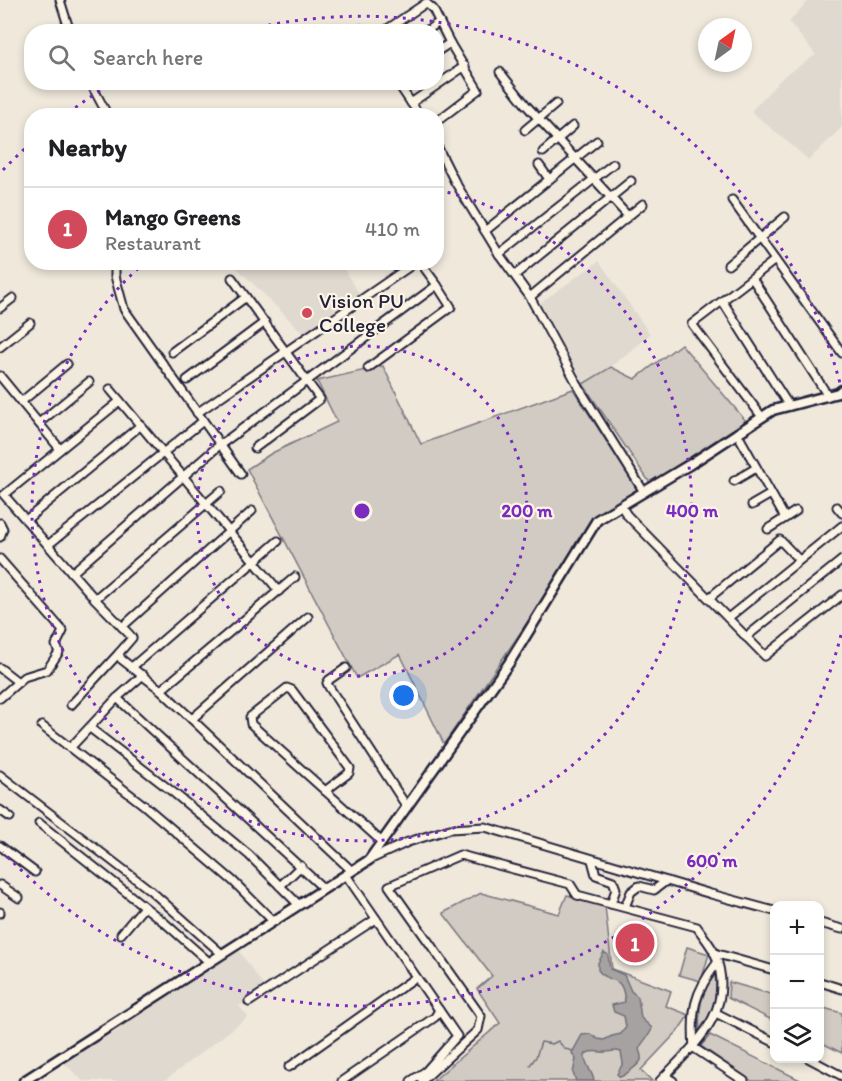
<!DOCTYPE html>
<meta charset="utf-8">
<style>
body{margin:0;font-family:Itim,sans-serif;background:#f6f6f6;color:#202124}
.controls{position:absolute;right:18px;bottom:18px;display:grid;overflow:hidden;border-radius:12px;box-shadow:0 3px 9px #0003}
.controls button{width:54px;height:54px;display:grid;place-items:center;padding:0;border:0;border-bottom:2px solid #e0e0e0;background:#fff;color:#202124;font:30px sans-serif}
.compass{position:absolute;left:698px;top:18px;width:54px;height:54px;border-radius:50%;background:#fff;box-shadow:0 3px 9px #0003;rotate:33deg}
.you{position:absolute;left:404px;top:696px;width:21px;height:21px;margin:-15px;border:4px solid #fff;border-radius:50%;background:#1a73e8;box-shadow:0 0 0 9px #1a73e833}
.badge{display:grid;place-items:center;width:39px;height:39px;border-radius:50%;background:#d1495b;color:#fff;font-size:20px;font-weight:700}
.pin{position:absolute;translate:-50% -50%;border:3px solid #fff;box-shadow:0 2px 6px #0006}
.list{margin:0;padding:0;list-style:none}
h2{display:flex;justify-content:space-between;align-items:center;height:78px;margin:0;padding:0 24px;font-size:26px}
h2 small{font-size:20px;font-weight:400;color:#757577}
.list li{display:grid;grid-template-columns:39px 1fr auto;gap:18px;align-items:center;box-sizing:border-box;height:84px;padding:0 24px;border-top:2px solid #e0e0e0}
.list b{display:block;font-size:22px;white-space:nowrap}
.list p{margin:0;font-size:20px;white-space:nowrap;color:#757577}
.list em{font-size:20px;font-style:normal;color:#757577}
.icon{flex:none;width:33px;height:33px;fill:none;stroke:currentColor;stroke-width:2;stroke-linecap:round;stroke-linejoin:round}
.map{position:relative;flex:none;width:842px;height:1081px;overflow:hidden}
.search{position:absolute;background:#fff;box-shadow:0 3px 9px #0003;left:24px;top:24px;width:420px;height:66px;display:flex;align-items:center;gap:15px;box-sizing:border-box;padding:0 21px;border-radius:24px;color:#757577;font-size:22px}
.panel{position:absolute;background:#fff;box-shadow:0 3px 9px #0003;left:24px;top:108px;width:420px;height:162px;border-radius:24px}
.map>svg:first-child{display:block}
</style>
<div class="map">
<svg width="842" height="1081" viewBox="0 0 842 1081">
<rect width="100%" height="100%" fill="#efe8db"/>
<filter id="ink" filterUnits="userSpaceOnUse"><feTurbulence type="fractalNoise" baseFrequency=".0167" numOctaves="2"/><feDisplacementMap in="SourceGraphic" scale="12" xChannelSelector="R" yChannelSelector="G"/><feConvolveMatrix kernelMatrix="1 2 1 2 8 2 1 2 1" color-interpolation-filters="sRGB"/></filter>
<g filter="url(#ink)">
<g fill="#e0d9cf">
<polygon points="809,0 842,0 842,127 809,160 751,111 784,76 816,55 789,22"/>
<polygon points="599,261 650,334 611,367 583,384 540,303"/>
<polygon points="242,262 340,263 359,293 303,333 236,267"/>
<polygon points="239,951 265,988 239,1006 248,1017 164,1081 83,1081 62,1061"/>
</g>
<g fill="#d1cbc3" stroke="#7a767f" stroke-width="1.5">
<polygon points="681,344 746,421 650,483 583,384 611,367 635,379"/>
<polygon points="383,366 421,444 573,389 637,489 589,522 551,588 444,744 400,654 357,678 247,469 272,453 337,422 317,381"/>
<polygon points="481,893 559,914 567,895 605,906 612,969 671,991 666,1006 689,1015 677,1032 641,1070 652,1081 433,1081 500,1023 477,989 492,976 443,913"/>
<polygon points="687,947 709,954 701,981 679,975"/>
<path d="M 715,975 C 718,996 714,1015 700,1032 C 698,1010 701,992 715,975 Z"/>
<polygon points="729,982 774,995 774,1021 728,998"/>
<polygon points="820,1007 842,1013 842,1053 820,1042"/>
<polygon points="710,1035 802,1081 752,1081 701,1046"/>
</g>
<path fill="#a6a2a2" stroke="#716f79" stroke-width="1.5" d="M 604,952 L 608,955 L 610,969 L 624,975 L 631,991 L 638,997 L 641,1018 L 652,1028 C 651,1035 643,1040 639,1049 C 640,1052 642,1057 641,1060 C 640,1064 624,1076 620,1077 L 617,1074 L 623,1063 L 621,1052 C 614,1049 609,1053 601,1052 C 570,1048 593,1069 594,1081 L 576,1081 L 573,1073 L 576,1059 L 572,1053 L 582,1035 L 590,1034 L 598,1039 L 604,1040 L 612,1036 L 621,1034 L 626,1027 L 624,1016 L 614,1012 L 612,1005 L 625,1002 C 622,971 610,986 598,970 L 598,963 Z"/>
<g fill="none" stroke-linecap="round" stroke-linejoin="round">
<polyline stroke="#716f79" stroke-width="1.5" points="530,1065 536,1057 541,1042 552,1044 558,1041 565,1049 573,1051"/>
<defs>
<g id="minor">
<polyline points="60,0 70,32"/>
<polyline points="361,29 362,32"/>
<polyline points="383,32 426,3 433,9 450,43 478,90 436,122"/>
<polyline points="425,32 439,22"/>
<polyline points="436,52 450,43"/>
<polyline points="500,72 526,105 627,215 626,218 530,297"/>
<polyline points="90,82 108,116"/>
<polyline points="397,82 420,116"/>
<polyline points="411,103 465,66"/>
<polyline points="525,130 556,104"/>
<polyline points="597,141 485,231 499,254 530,297 581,391 644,492"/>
<polyline points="436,144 455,182 485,231"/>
<polyline points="543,152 573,126"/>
<polyline points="539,165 549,179"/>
<polyline points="732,200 842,353"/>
<polyline points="626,218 643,204"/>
<polyline points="499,254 613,164"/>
<polyline points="115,262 115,276 124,309 241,474"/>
<polyline points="728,265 785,217"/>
<polyline points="515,275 631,181"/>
<polyline points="232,278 320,399 255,448"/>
<polyline points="752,278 775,260"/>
<polyline points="723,302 789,406"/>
<polyline points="0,308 13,298"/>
<polyline points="0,347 30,323"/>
<polyline points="172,352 246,297"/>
<polyline points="368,368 451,307 437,285"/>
<polyline points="0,376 60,449"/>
<polyline points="187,380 265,322"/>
<polyline points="110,389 279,591"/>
<polyline points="120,401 4,495 95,599 130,635 132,638 119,653 121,659 161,690 352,871"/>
<polyline points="21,402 67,364"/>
<polyline points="197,413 416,262"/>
<polyline points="762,417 692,324 752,278 828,396"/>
<polyline points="39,423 89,382"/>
<polyline points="737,433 785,518"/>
<polyline points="220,445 437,285 420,262"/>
<polyline points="734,481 756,468"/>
<polyline points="752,505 771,494"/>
<polyline points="621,506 627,515 765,656 842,595"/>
<polyline points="837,507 842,513"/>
<polyline points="26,520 141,425"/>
<polyline points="0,523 3,529 0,537"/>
<polyline points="768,529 796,511"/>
<polyline points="48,545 203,421"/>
<polyline points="0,559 63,631 56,645 59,652 47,670 24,677 0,698"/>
<polyline points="72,573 216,448"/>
<polyline points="709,598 780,540 799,560"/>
<polyline points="95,599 221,491"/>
<polyline points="728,618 842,526"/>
<polyline points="122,627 252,511"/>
<polyline points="746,637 842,560"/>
<polyline points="132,667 278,541"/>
<polyline points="0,668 18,682"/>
<polyline points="346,668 329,680 327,683 329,687 407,807"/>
<polyline points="161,690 295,577"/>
<polyline points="117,698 324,889"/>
<polyline points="71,705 119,653"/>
<polyline points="192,719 308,617"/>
<polyline points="42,726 145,806 233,881 273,921"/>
<polyline points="90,728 174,793 249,855 299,905"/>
<polyline points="71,747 117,698 143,675"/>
<polyline points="0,775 150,890 222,954"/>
<polyline points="325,791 349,773 350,768 292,690 287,688 250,717 251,724 382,842"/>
<polyline points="0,810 10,817"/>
<polyline points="39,823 165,923 209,962"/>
<polyline points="0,846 35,872"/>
<polyline points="369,860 408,842 450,829 485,827 711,894 774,911"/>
<polyline points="592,860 596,875 613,881 616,889 611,904"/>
<polyline points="346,875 457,1036 426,1071 411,1081"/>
<polyline points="0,885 19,898"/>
<polyline points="280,886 301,866"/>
<polyline points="625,907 631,892 639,886 654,890 666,881"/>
<polyline points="0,913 0,912"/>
<polyline points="820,923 842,929"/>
<polyline points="121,934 144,907"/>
<polyline points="714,953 774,970"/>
<path d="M 717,963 C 694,993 691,1010 694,1048 L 744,1081"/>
<polyline points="820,982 842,989"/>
<polyline points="249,1002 376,919"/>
<polyline points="716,1013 774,1042"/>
<polyline points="808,1058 842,1076"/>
<polyline points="289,1067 416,977"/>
<polyline points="665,1076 673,1081"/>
<polyline points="342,1081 435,1017 439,1010"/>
<path d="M 422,1081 L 478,1030 L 481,1016 L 389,886 L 460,855 L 570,884 L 577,895 L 697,927 C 703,936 711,945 715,954 C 737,1011 695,1044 660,1081"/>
</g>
<polyline id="major" points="24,1081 369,860 509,663 597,520 689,465 773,410 838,393 842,390"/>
</defs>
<use href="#minor" stroke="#22223b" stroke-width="11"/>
<use href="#major" stroke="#22223b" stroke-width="13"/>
<use href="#minor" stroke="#fcf5e5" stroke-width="7"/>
<use href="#major" stroke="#fcf5e5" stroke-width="8"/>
</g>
</g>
<g fill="none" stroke="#7b2cbf" stroke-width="3" stroke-dasharray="3 6">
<circle cx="362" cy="511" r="165"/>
<path d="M439 190A330 330 0 1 1 143 264"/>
<path d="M841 635A495 495 0 0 1 3 852M3 170A495 495 0 0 1 31 143M68 113A495 495 0 0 1 111 84M242 31A495 495 0 0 1 841 387"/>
</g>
<circle fill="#d1495b" stroke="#fcf5e5" stroke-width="2" cx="307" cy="313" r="6"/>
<g text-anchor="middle" stroke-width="4.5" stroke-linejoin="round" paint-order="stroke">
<g font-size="21" fill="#22223b" stroke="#fcf5e5" text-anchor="start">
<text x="319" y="308">Vision PU<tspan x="319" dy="24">College</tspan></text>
</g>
</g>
<circle cx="362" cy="511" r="9" fill="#7b2cbf" stroke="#fcf5e5" stroke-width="3"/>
<g font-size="18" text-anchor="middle" font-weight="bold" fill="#7b2cbf" stroke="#fcf5e5" stroke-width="4.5" stroke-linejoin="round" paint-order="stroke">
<text x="527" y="517">200 m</text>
<text x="692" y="517">400 m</text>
<text x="712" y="867">600 m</text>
</g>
</svg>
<div class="controls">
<button>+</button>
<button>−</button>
<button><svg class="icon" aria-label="layers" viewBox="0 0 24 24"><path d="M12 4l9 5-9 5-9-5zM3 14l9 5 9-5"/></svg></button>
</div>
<svg class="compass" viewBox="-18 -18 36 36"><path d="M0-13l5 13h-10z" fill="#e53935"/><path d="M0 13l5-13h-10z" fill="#757577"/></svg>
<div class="you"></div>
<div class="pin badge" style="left:635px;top:943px">1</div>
<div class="search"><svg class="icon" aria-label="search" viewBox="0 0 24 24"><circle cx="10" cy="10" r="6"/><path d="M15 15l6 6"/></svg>Search here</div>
<section class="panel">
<h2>Nearby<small></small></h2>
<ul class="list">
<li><span class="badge">1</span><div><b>Mango Greens</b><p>Restaurant</p></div><em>410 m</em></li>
</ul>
</section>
</div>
